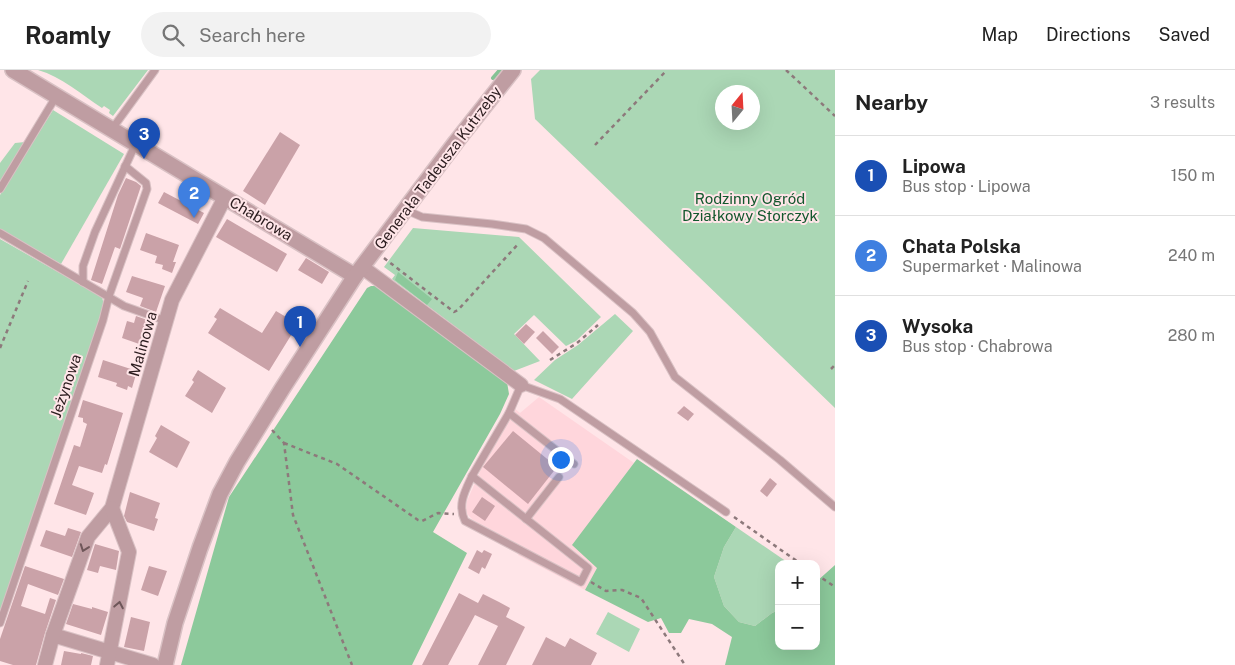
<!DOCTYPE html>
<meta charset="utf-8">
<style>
body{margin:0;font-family:"Public Sans",sans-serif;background:#f2f2f2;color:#222}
.controls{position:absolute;right:15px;bottom:15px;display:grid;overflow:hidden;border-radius:10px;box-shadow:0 5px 20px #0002}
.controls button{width:45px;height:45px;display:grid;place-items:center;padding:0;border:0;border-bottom:1px solid #e0e0e0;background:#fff;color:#222;font:25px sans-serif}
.compass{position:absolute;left:715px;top:15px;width:45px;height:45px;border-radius:50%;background:#fff;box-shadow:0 5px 20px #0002;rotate:18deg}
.you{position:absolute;left:560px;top:389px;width:18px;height:18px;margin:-12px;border:4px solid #fff;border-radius:50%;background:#1a73e8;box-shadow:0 0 0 8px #1a73e833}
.badge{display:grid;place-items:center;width:32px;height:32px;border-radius:50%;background:#d93025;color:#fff;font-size:16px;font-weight:700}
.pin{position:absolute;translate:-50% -41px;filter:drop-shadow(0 1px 2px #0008)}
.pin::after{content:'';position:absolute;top:26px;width:18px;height:15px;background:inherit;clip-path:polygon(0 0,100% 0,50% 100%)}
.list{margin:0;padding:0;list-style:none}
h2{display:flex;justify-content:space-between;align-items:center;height:65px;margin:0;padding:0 20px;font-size:21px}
h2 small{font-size:16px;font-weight:400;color:#767676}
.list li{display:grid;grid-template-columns:32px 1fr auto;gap:15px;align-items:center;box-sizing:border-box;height:80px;padding:0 20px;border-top:1px solid #e0e0e0}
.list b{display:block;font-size:19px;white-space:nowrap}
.list p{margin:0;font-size:16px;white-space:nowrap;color:#767676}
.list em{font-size:16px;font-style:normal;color:#767676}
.icon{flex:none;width:28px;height:28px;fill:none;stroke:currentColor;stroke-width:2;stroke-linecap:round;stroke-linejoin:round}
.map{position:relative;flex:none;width:835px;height:595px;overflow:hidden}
header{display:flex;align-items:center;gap:30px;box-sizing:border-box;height:70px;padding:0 25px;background:#fff;border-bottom:1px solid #e0e0e0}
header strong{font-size:24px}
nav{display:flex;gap:28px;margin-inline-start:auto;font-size:18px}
.search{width:350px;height:45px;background:#f2f2f2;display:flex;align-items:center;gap:12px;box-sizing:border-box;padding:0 18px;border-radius:28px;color:#767676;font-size:19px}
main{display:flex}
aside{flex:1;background:#fff}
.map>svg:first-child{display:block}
</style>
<header>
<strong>Roamly</strong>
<div class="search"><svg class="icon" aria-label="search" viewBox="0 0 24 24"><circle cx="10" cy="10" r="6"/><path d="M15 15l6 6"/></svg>Search here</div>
<nav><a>Map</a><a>Directions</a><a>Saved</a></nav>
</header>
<main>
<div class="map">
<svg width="835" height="595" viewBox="0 0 835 595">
<rect width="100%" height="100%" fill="#ffe5e8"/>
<polygon fill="#ffd6dc" points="539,327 634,393 624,407 597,498 585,520 518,485 522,476 473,450 467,444 466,440 467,431 482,397 514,338 520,343"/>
<g fill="#abd7b5" fill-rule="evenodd">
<path d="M 38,0 L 148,0 L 113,46 L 109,43 L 110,40 L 104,36 L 102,38 C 81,24 62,7 38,0 Z"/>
<path d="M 540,0 L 835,0 L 835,338 L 535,49 L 531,9 ZM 722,22 L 752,22 L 752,52 L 722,52 Z"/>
<polygon points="53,40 124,84 61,194 0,159 0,125"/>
<polygon points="25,72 0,113 0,93 15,73"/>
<polygon points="413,158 519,167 601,247 576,271 566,276 534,245 514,264 540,291 514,301 392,209 395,205 384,197"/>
<polygon points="0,169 102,227 104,235 0,545"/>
<polygon points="615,244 633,261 572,329 534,310 555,290 578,275"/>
<polygon points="736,457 790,494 779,494 779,540 772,543 755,556 739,552 724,536 714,507 724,477"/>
<polygon points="608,542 640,559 629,582 596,564"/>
</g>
<g fill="#8cc99b">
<polygon points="398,202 432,229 427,235 395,210"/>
<polygon points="371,216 377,216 507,312 509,324 500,344 433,462 467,483 412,595 181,595 229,427 367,218"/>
<polygon points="637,389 736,457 724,477 714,507 724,536 739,552 755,556 772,543 779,540 779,576 816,576 816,512 835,495 835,595 725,595 732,567 712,554 689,549 681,563 669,563 661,548 648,552 585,520 597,498 572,475"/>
</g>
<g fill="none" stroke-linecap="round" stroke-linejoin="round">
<polyline stroke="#85c294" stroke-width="4" points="493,8 500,0"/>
</g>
<g fill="#caa2a8">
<polygon points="280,62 300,75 265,135 243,121"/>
<polygon points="126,108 136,112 141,116 120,179 115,177 102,214 91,210 118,125"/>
<polygon points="164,122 204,143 198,154 158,133"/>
<polygon points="227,149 287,184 277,202 216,167"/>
<polygon points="146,163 179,175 173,192 176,192 172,203 162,199 163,195 155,193 157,186 140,180"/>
<polygon points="306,188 329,202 322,214 298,200"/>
<polygon points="132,206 165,216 156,242 140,236 143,228 126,222"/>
<polygon points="220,238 262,263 276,241 298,254 269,301 208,263 217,249 214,247"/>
<polygon points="136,246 153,252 145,276 122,268 127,251 134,253"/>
<polygon points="526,254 535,262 524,274 515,265"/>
<polygon points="543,261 559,277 552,284 536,268"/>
<polygon points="103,290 137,301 132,318 128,316 127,320 116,316 117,313 98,307"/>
<polygon points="198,300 226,318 212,343 185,326 194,312 192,310"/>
<polygon points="83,330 123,343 107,395 105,394 102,403 79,396 72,415 94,423 86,445 54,434 74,375 80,377 87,354 83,352 83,348 78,347"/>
<polygon points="684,336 694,344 688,351 677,343"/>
<polygon points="161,355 190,372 177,398 149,382 157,368 155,366"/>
<polygon points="513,361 557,397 528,434 483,397"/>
<polygon points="770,408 777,414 767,427 760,421"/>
<polygon points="130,422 160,433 155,448 158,449 154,461 127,452 124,446"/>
<polygon points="482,427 495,436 485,451 472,442"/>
<polygon points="68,458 81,462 72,487 40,476 46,460 65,466"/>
<polygon points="95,474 119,481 116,500 100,496 98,503 87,500"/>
<polygon points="477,480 482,483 484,480 492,484 485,499 482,497 479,504 468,498"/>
<polygon points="25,496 64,509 58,525 28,514 21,536 45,544 50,528 56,530 45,563 36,595 13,595 0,591 0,569"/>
<polygon points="149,496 167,501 158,526 141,520"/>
<polygon points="459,523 478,533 483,524 499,532 510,538 506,547 525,557 506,595 478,595 498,556 475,545 448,595 422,595"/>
<polygon points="73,534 92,539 92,537 108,542 101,565 66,554"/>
<polygon points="131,547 150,552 144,581 124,577"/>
<polygon points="546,567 565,577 570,568 597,583 591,595 532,595"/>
<polygon points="64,581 81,584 81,583 93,586 91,595 61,595"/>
</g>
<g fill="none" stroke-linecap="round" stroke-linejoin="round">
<defs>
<g id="service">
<polyline points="112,59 155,0"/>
<polyline points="0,119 57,25"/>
<polyline points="406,140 422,147 492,154 526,159 544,168 633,243 650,262 675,307 780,390 835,437"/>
<polyline points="0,163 124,236 166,251"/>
<polyline points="83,212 83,196 95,162 136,73"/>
<polyline points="509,343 574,394"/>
<polyline points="472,406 509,343 521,315 560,329 726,442"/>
<path d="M 472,406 L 588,498 L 581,512 L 465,451 C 457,435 465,421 472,406 Z"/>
<polyline points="526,449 559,407"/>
<polyline points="0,553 103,250 109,226 147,119 146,113 125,96"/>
</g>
<g id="minor">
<polyline points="362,197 521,315"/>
<polyline points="53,565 153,595"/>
<polyline points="45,595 53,565 88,467 112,438 172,230 225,127"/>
<polyline points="107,595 129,482 112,438"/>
</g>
<g id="tertiary">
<polyline points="13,0 355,206"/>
<polyline points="165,595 175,553 200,478 220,424 237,392 282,319 355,206 456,72 513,0"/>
</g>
</defs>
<use href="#service" stroke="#d9c1c4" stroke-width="9"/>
<use href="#minor" stroke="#d9c1c4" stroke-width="16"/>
<use href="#tertiary" stroke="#d9c1c4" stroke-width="18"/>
<g stroke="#8d797b" stroke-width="2.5" stroke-dasharray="4 4" stroke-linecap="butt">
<polyline points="786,0 835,46"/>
<polyline points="595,75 667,0"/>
<polyline points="384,188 454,242 458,240 519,173"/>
<polyline points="0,278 28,211"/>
<polyline points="550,290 577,273 598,255"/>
<polyline points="831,299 835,295"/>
<polyline points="272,360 284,373 293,445 352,595"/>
<polyline points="284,373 337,394 418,450 422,451 438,443 454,444"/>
<polyline points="734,447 801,494"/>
<polyline points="816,504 835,517"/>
<polyline points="591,512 606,521 622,520 641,528 685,595"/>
</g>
<use href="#service" stroke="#bf9da2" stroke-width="7"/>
<use href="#minor" stroke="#bf9da2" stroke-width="14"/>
<use href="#tertiary" stroke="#bf9da2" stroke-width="15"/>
</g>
<defs><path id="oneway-chevron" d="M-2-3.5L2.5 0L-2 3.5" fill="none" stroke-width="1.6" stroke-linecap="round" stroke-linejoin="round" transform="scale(1.25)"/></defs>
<g stroke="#6e5659">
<use href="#oneway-chevron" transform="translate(84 478) rotate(110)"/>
<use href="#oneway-chevron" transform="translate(119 535) rotate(-79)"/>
</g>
<g text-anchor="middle" stroke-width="4" stroke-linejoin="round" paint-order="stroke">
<g font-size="15" fill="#2b1c1e" stroke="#ffe5e8">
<text transform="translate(438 98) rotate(-53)" y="5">Generała Tadeusza Kutrzeby</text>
<text transform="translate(261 149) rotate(31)" y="5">Chabrowa</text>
<text transform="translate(143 274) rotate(-74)" y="5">Malinowa</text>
<text transform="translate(66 316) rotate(-71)" y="5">Jeżynowa</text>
</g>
<g font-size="15" fill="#12572d" stroke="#ffe5e8">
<text x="750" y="134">Rodzinny Ogród<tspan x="750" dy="17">Działkowy Storczyk</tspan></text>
</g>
</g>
</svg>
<div class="controls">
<button>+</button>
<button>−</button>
</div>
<svg class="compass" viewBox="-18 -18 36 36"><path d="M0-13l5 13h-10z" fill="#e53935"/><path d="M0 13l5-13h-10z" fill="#767676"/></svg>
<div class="you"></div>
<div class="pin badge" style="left:300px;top:277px;background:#1a4fb4">1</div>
<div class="pin badge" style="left:194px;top:148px;background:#3f7fe0">2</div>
<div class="pin badge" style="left:144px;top:89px;background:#1a4fb4">3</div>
</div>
<aside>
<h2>Nearby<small>3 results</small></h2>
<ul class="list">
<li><span class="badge" style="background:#1a4fb4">1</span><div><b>Lipowa</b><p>Bus stop · Lipowa</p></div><em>150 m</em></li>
<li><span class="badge" style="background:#3f7fe0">2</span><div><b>Chata Polska</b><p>Supermarket · Malinowa</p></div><em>240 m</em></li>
<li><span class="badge" style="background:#1a4fb4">3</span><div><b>Wysoka</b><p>Bus stop · Chabrowa</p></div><em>280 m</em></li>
</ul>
</aside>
</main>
